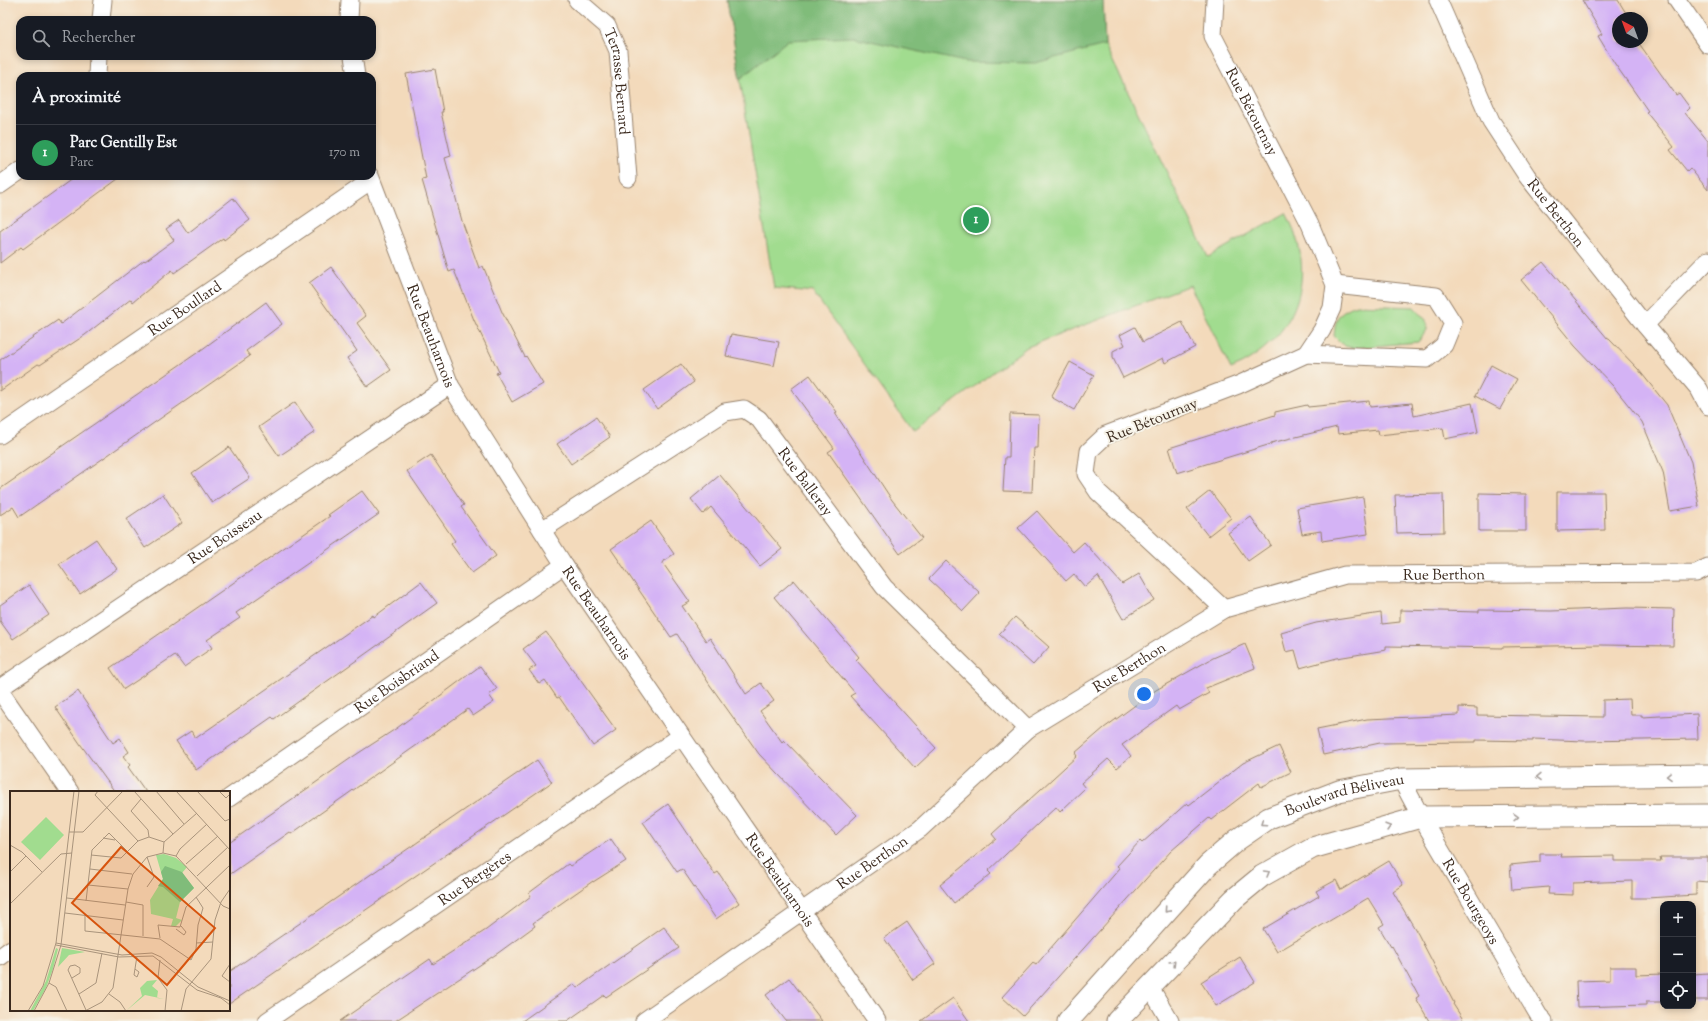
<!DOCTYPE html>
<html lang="fr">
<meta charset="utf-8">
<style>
body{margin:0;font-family:"Sorts Mill Goudy",serif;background:#20242c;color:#f1f3f6}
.controls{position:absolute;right:12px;bottom:12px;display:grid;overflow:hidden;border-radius:8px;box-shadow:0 2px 6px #0003}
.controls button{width:36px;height:36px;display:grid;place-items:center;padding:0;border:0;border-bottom:1px solid #363941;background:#171b24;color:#f1f3f6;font:20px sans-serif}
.compass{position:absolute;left:1612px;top:12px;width:36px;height:36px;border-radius:50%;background:#171b24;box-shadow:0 2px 6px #0003;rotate:319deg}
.you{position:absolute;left:1144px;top:694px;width:14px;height:14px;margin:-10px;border:3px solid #fff;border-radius:50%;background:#1a73e8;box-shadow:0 0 0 6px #1a73e833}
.badge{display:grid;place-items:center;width:26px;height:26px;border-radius:50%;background:#0b8043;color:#fff;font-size:13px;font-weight:700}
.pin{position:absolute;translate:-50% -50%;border:2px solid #fff;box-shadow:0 1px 4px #0006}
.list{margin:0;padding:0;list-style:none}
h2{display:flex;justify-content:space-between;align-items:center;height:52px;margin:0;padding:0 16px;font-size:17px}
h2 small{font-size:13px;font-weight:400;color:#9ea1a6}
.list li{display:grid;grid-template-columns:26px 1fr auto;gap:12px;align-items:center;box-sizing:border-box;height:56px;padding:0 16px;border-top:1px solid #363941}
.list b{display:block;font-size:15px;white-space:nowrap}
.list p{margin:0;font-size:13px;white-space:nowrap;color:#9ea1a6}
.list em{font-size:13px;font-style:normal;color:#9ea1a6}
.icon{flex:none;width:22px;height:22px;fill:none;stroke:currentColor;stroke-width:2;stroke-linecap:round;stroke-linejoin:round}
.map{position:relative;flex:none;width:1708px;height:1021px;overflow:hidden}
.search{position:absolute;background:#171b24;box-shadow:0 2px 6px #0003;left:16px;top:16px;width:360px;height:44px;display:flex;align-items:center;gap:10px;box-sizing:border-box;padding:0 14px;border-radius:12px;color:#9ea1a6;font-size:15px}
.panel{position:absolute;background:#171b24;box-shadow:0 2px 6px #0003;left:16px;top:72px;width:360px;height:108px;border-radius:12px}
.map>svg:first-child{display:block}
</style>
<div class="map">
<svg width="1708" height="1021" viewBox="0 0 1708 1021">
<rect width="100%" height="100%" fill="#f7f3e8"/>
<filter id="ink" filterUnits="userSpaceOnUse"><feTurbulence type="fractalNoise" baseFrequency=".025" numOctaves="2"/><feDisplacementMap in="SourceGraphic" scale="8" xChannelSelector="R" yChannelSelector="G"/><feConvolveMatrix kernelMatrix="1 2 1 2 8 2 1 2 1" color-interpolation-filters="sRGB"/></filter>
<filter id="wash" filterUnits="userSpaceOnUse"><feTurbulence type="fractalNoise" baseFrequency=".012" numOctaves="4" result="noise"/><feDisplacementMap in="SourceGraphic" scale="16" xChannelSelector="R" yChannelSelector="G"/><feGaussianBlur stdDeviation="0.9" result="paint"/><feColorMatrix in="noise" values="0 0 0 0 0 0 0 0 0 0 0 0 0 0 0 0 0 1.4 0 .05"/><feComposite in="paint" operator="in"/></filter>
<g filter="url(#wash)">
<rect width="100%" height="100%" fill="#f3dabb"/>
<g fill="#a1dc8f" stroke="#6e8356">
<path d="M 727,0 L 1103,0 L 1105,45 L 1208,257 L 1286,213 C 1320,277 1297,339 1231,369 L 1190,285 L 1027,347 L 913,432 L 813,292 L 774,288 Z"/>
<path d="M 1356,305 L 1414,307 L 1426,320 L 1427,330 L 1418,342 L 1353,348 L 1344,346 L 1334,336 C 1336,316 1337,313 1356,305 Z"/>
</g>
<polygon fill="#80bc7a" stroke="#5e734c" points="727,0 1103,0 1105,45 1035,63 965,62 853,37 788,40 740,79"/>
<g id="blocks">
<g fill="#d4b3f5">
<polygon points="1582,0 1618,0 1629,18 1618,18 1618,42 1638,42 1676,95 1679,93 1690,108 1685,113 1708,141 1708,190 1690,168 1687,171 1670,150 1674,147 1646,112 1648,111 1615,64 1598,36 1602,34"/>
<polygon points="435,69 443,112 441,112 451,156 445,158 462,221 479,268 483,266 502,312 525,357 526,356 543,384 512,402 496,373 499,372 474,320 454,270 449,272 422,180 426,179 406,74"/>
<polygon points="76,176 122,176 23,249 21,247 0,263 0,231"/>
<polygon points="233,198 250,220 224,240 223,238 174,273 172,270 133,302 131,299 85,335 40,365 38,364 0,391 0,360 58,320 61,324 144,260 145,261 174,240 166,229 179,220 188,233"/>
<polygon points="1543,262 1608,339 1609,339 1638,369 1667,405 1691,462 1699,506 1670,511 1663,472 1642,422 1613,386 1575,346 1521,280"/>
<polygon points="331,267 366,316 357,323 391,370 367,387 347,358 357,351 309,283"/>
<polygon points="266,302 282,324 246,351 250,356 19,517 13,507 0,515 0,489 197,353"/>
<polygon points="1182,322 1195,347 1165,363 1163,358 1123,378 1113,358 1113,351 1125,345 1120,335 1135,327 1143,342"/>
<polygon points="731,334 779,342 774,366 726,356"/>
<polygon points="1070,362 1094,375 1074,410 1051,397"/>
<polygon points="681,364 694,382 657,409 644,390"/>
<polygon points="1491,365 1517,379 1500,409 1475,396"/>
<polygon points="810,375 837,412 835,413 892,500 922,538 900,554 828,452 834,448 791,389"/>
<polygon points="1369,401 1370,407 1412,403 1414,416 1472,403 1478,432 1445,439 1443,428 1379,435 1378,430 1338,434 1337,427 1271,443 1271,444 1177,473 1169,448 1275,415 1275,412 1307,405 1308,407"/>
<polygon points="295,402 315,432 279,456 259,427"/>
<polygon points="1010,414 1039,415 1038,448 1034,448 1032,492 1003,491 1005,457 1009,457"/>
<polygon points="596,417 610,437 571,464 557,444"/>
<polygon points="229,447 250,478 212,503 192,473"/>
<polygon points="431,455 464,505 461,507 496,556 472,573 451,544 455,541 407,471"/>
<polygon points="720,475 782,549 760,566 711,507 703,514 691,499"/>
<polygon points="362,491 379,514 236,613 240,618 207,640 212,648 184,667 175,655 124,689 110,668 330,516 328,515"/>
<polygon points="1210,491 1231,518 1208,536 1187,509"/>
<polygon points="1557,492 1604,492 1605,530 1557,531"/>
<polygon points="1479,493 1526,494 1526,531 1479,531"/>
<polygon points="163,494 182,523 145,548 126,519"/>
<polygon points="1443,494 1444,532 1397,533 1395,495"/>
<polygon points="1363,497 1368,534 1322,541 1321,531 1302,534 1297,508"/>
<polygon points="1037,511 1073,552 1084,542 1122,584 1139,574 1154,600 1123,619 1098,576 1085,587 1074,574 1066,581 1018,528"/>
<polygon points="1251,517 1271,545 1248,561 1228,533"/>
<polygon points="651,521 674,554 662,562 690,602 682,606 706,641 710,638 746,694 761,683 774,701 760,711 782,742 784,740 857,815 836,835 759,754 710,685 677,634 671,637 611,549"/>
<polygon points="96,539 117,569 80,594 59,564"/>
<polygon points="946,561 980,593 963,611 929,579"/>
<polygon points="794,580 859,657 856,660 936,748 915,768 850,696 855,693 774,597"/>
<polygon points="421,582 437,603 274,719 272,717 196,770 176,741 191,731 196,738 373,615 374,617"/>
<polygon points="29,585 49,615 13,639 0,621 0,605"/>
<polygon points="1627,608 1674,609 1673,646 1601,645 1502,647 1502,648 1386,646 1386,650 1337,658 1300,668 1295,650 1286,652 1281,633 1316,623 1381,613 1382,624 1400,622 1400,610 1479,612 1479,610 1551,611"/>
<polygon points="1015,617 1049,647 1033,665 999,634"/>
<polygon points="546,632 616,730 593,746 559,697 557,698 545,680 539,684 529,670 536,666 523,649"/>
<polygon points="1245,644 1255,668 1206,688 1209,693 1179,710 1176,706 1122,745 1131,756 1117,768 1108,759 1081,783 1085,788 1060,812 1056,807 988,871 991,874 954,903 940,885 996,839 992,834 1077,756 1075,753 1104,728 1156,690 1213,658"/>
<polygon points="480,666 497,689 489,695 494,702 473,716 468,709 291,834 290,832 229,875 229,843 354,756 397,728"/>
<polygon points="78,691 113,743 120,738 129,752 123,756 130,765 128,767 146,792 115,792 81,745 55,707"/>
<polygon points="1630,699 1631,715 1642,715 1642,717 1697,714 1698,739 1584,741 1533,739 1533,741 1476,740 1476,742 1380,743 1323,755 1317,729 1367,719 1459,715 1459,707 1477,708 1477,715 1603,717 1603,700"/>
<polygon points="1279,746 1291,772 1261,787 1259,783 1211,820 1209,818 1171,851 1023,1016 1002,997 1033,963 1036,965 1120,868 1117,866 1140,841 1142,843 1187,803 1189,805 1243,763"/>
<polygon points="537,760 552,782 229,1004 229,972"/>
<polygon points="668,804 715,874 718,872 739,903 716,919 682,869 677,872 643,822"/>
<polygon points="611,839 626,861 593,882 593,881 533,923 535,926 498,953 395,1021 340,1021 430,959 433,964 486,930 531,896 529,893 568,864 570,866"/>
<polygon points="1540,854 1562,854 1561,857 1615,856 1615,861 1661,861 1660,857 1708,857 1708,882 1696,881 1696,895 1647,898 1632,898 1632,881 1573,883 1573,895 1548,894 1549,887 1512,890 1510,865 1540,862"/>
<polygon points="1389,861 1403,885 1393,892 1418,934 1454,1003 1453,1004 1464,1021 1429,1021 1416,998 1419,996 1392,946 1391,947 1379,927 1384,924 1368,898 1277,952 1263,929 1319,896 1316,891 1336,880 1341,890"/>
<polygon points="907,922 935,964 913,980 884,938"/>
<polygon points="664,927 679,948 606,997 604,995 567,1021 522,1021 574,984 577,988"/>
<polygon points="1240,957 1255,982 1216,1006 1201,982"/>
<polygon points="1610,967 1636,967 1636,975 1663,974 1663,1002 1646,1002 1646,1005 1577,1007 1576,981 1610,980"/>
<polygon points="1708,973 1708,1000 1693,1000 1693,974"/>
<polygon points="789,978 822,1021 786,1021 766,995"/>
<polygon points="953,998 969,1021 921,1021"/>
</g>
</g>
</g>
<g filter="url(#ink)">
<use href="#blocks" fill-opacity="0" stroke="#97826c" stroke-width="1"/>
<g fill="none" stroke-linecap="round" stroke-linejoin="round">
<defs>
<g id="minor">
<path id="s1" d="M 577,0 L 607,26 L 618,51 L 628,178"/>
<path id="s2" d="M 1215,0 L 1213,36 L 1310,224 L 1335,285 L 1332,308 L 1322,330 L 1306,354 L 1238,385 L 1106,435 L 1089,451 L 1086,474 L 1098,492 L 1224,609"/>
<path id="s3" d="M 1438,0 L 1491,121 L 1527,176 L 1645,325 L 1699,389 L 1708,406"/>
<polyline points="1677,0 1708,45"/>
<polyline points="101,20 103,0"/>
<polyline points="349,20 350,0"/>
<polyline points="353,56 356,76"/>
<polyline points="97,76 98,56"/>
<path id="s4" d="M 370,176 L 450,385 L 564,565 L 877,1021"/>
<polyline points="0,185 20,171"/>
<polyline points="1645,325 1708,260"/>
<polyline points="1306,354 1427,359 1444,345 1453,323 1436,296 1335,285"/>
<path id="s5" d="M 0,435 L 370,181"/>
<path id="s6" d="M 542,530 L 725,412 L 744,409 L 759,419 L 884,587 L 1028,729"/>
<path id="s7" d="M 0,688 L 450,385"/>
<polyline points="0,691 70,792"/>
<path id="s8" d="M 1401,779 L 1421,817 L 1539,1016 L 1544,1021"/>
<path id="s9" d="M 229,798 L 564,565"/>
<polyline points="0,957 11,949"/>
<polyline points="1150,987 1170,1021"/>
<path id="s10" d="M 267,1021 L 681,736"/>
<path id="s11" d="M 644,1021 L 920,829 L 1028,729 L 1224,609 L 1345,575 L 1696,573 L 1708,567"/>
</g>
<g id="tertiary">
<path id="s12" d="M 1068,1021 L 1208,865 L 1237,840 L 1269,818 L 1339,791 L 1401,779 L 1708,775"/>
<polyline points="1117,1021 1234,899 1262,876 1312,848 1421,817 1708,815"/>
</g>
</defs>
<use href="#minor" stroke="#97826c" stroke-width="19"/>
<use href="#tertiary" stroke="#97826c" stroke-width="23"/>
<use href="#minor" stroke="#fff" stroke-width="17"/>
<use href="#tertiary" stroke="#fff" stroke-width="21"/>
</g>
<defs><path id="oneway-chevron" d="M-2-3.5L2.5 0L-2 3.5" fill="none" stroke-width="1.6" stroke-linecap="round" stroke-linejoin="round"/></defs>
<g stroke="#a79f9a">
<use href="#oneway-chevron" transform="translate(1669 776) rotate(179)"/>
<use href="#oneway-chevron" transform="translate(1539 777) rotate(179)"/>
<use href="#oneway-chevron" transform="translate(1516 817) rotate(-1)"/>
<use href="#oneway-chevron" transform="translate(1263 823) rotate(146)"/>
<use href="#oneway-chevron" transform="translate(1388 827) rotate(-16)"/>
<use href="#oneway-chevron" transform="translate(1267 873) rotate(-30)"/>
<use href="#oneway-chevron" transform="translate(1167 910) rotate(132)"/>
<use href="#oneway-chevron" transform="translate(1173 963) rotate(-46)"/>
</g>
</g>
<g text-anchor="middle" stroke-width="4" stroke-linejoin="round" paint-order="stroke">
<g font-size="15" fill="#3b2a1e" stroke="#f7f3e8">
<text dy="5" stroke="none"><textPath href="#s1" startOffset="97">Terrasse Bernard</textPath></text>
<text dy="5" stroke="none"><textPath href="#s2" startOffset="121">Rue Bétournay</textPath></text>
<text dy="5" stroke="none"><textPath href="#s3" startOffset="245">Rue Berthon</textPath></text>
<text dy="5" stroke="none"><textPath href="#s5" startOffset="224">Rue Boullard</textPath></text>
<text dy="5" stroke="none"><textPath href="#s4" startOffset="171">Rue Beauharnois</textPath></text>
<text transform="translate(1152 420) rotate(-22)" y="5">Rue Bétournay</text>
<text dy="5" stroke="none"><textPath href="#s6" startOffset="333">Rue Balleray</textPath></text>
<text dy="5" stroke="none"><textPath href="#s7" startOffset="271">Rue Boisseau</textPath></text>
<text dy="5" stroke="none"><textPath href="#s11" startOffset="938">Rue Berthon</textPath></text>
<text dy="5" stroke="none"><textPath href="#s4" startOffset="495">Rue Beauharnois</textPath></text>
<text dy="5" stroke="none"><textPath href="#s11" startOffset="602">Rue Berthon</textPath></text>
<text dy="5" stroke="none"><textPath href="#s9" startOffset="204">Rue Boisbriand</textPath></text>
<text dy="5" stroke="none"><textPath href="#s12" startOffset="366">Boulevard Béliveau</textPath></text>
<text dy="5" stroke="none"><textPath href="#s11" startOffset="278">Rue Berthon</textPath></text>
<text dy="5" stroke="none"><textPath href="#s10" startOffset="252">Rue Bergères</textPath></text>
<text dy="5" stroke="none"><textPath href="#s4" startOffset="819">Rue Beauharnois</textPath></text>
<text dy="5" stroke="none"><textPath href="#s8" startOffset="141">Rue Bourgeoys</textPath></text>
</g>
</g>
<g transform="translate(10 791)">
<rect width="220" height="220" fill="#f3dabb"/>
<path d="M 36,26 L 54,44 L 30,69 L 11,51 ZM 154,63 L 166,67 L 177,76 L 172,82 L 184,97 L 170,111 L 166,127 L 172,129 L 166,135 L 161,135 L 163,128 L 141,123 L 140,109 L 153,88 L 146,64 ZM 46,157 L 48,158 L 43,178 L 36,197 L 23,220 L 20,220 L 36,190 ZM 52,157 L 75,161 L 59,164 L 48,176 ZM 147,189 L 142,195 L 148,200 L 147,207 L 154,208 L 135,204 L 116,220 L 132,205 L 130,197 L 137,190 Z" fill="#a1dc8f"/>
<path d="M 155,75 L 172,81 L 184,97 L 170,111 L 153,96 L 148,95 L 153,88 L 151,81 Z" fill="#80bc7a"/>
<path fill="none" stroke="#a9947c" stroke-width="1" d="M 88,0 L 85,4 L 128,50M 124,0 L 163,43M 146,0 L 174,33M 166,0 L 220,59M 187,0 L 215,30 L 220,28M 209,0 L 216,7 L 220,3M 131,8 L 121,20 L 138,39 L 139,46M 59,41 L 73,41 L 113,0M 93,47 L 105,49M 0,54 L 12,61 L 32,81M 153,62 L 154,51 L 187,22M 81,64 L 111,67 L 128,50 L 139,46 L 154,51M 166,65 L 170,58 L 197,33M 137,66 L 144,86 L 137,96M 176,73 L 208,45M 80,78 L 122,83M 0,81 L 16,65M 187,85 L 218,56M 78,94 L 118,98M 57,107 L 115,114M 76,110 L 82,59 L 99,42 L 117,60M 116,111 L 133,114 L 133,145M 0,113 L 51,63 L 62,62M 55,122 L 113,129M 75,124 L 75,140 L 150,148 L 181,169 L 186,158 L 188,134 L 193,117 L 186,106M 166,138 L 174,144 L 176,141 L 171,135M 150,147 L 148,134 L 170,136 L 176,116 L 220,74M 46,152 L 112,164 L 142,162 L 151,166 L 188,196 L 220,210M 186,152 L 203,151M 46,154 L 109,166 L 143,165 L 187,199 L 211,207 L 220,214M 150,169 L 148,187 L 157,199 L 155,220M 220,173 L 212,185 L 220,191M 125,178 L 129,181 L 127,186 L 124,184 L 127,165M 62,187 L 70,182 L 70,177 L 65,174 L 60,175 L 58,179 L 76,219M 39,192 L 46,196 L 57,220M 69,203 L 86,192 L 92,162M 99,203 L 110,211 L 116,220M 18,220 L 33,195 L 46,152 L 64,0M 24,220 L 39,192 L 51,154 L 69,0M 75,220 L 92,211 L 103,197 L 118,98 L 123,83 L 137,66 L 153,62 L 166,65 L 213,115 L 220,118M 171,220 L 176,198 L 201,168 L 205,129 L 211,111 L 220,98"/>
<path fill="#d7540e" fill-opacity="0.15" stroke="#d7540e" stroke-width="2" d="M 111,56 L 205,137 L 157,194 L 62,112 Z"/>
<rect width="220" height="220" fill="none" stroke="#3b2a1e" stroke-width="2"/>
</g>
</svg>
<div class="controls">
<button>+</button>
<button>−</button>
<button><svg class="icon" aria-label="locate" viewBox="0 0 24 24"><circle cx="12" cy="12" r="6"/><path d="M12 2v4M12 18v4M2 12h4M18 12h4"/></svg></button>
</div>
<svg class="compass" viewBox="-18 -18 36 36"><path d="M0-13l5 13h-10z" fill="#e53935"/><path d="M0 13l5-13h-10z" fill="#9ea1a6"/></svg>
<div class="you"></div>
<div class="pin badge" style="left:976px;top:220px;background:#2e9e5b">1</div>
<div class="search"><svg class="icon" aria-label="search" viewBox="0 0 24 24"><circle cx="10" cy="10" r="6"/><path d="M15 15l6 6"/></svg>Rechercher</div>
<section class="panel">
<h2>À proximité<small></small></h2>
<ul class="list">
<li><span class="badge" style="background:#2e9e5b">1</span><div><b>Parc Gentilly Est</b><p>Parc</p></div><em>170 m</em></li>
</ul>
</section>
</div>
